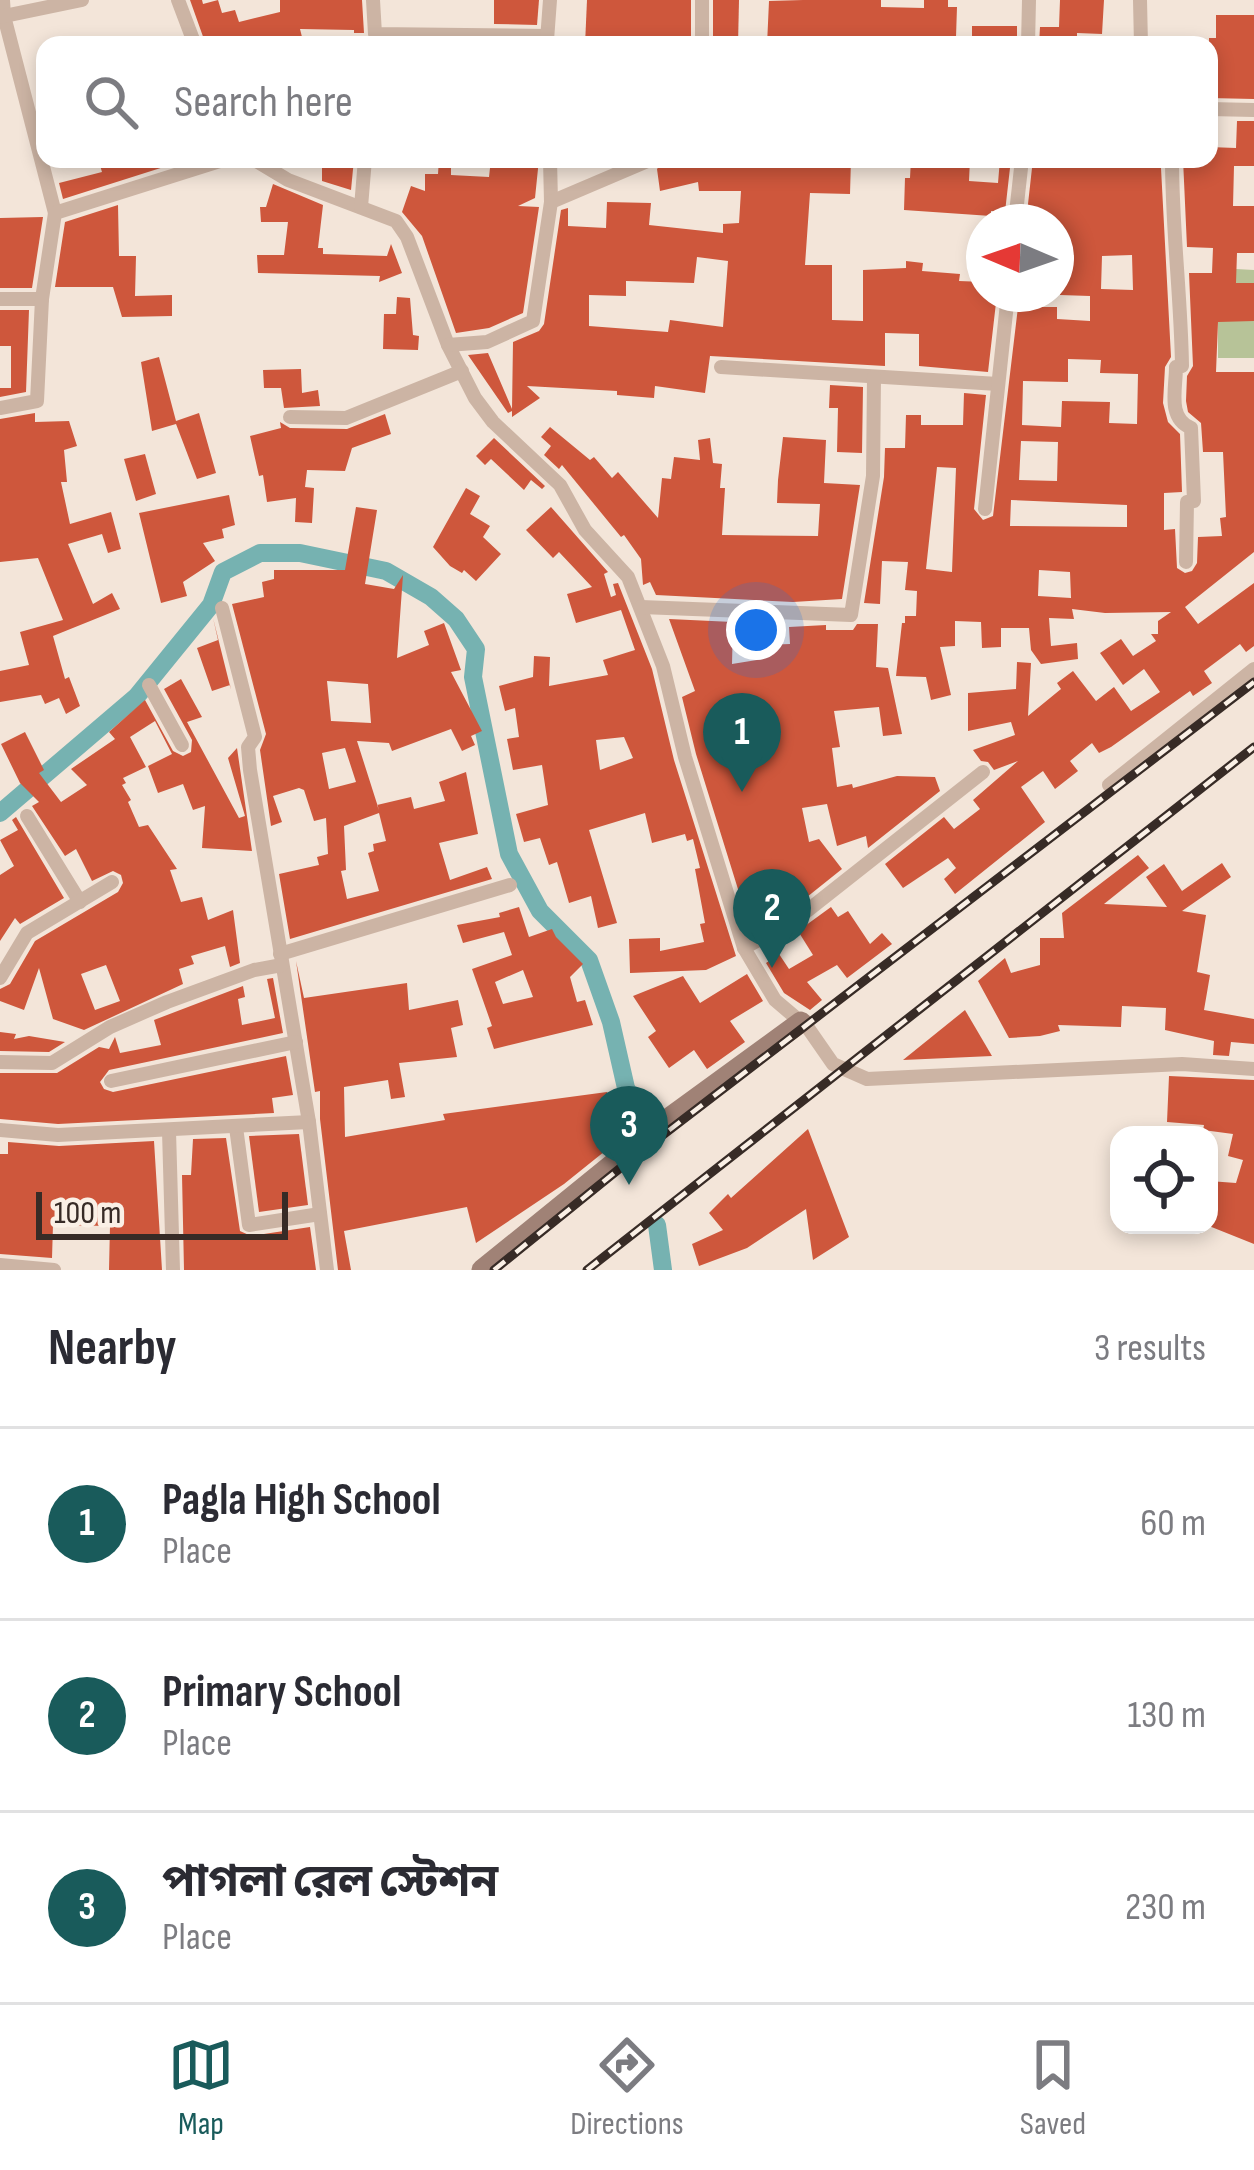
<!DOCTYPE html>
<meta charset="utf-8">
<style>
body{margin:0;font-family:"Sofia Sans Condensed","Noto Sans Bengali",sans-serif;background:#f2f2f3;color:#2b2b33}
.controls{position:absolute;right:36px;bottom:36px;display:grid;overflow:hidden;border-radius:24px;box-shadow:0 6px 18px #0003}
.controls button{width:108px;height:108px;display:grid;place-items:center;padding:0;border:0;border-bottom:3px solid #e1e1e2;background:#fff;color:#2b2b33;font:60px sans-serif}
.compass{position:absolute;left:966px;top:204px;width:108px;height:108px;border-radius:50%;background:#fff;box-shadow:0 6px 18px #0003;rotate:272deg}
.scale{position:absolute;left:36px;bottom:30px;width:252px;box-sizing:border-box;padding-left:12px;border:6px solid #372b26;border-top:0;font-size:33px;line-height:42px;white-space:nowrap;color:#372b26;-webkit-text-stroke:9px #faf0e6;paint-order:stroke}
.you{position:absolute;left:756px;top:630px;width:42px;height:42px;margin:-30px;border:9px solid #fff;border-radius:50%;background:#1a73e8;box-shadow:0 0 0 18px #1a73e833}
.badge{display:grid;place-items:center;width:78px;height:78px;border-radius:50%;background:#195b5b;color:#fff;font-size:39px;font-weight:700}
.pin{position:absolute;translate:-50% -99px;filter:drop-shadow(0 3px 6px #0008)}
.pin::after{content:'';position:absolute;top:63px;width:42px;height:36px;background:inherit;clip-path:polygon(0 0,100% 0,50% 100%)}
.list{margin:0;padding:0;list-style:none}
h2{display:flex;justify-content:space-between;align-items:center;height:156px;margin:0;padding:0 48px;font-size:51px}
h2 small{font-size:39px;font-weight:400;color:#7c7c81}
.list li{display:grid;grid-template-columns:78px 1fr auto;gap:36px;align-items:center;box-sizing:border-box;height:192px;padding:0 48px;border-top:3px solid #e1e1e2}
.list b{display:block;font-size:45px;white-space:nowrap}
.list p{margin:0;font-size:39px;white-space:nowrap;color:#7c7c81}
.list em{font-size:39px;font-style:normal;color:#7c7c81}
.icon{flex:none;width:66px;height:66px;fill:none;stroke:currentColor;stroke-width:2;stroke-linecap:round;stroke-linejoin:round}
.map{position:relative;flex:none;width:1254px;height:1270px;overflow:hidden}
.search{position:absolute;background:#fff;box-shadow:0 6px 18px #0003;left:36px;right:36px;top:36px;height:132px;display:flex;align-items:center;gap:30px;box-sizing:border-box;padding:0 42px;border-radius:24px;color:#7c7c81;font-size:45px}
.sheet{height:732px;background:#fff}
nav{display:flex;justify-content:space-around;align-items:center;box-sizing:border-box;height:168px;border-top:3px solid #e1e1e2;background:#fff;font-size:33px;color:#7c7c81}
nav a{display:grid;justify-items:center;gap:6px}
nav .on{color:#195b5b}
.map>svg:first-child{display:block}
</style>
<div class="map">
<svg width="1254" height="1270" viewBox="0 0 1254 1270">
<rect width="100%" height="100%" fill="#f3e5d9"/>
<polygon fill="#b7c398" points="1218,268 1254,270 1254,358 1218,358"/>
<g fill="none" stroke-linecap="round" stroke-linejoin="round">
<g stroke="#76b2b1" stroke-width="18">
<polyline points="0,813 137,696 211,605 223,572 260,553 300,553 386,571 431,597 456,619 476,649 473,677 509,854 540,911 589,960 611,1022 626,1088 639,1111"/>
<polyline points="657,1225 663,1270"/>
</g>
</g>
<g fill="#ce573c" fill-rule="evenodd">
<polygon points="190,0 202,0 203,4 218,0 222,13 235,10 239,22 280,12 280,0 362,0 364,33 354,33 354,30 300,29 304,45 206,45"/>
<polygon points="494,0 539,0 537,25 494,24"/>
<polygon points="587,0 691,0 691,45 585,45"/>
<polygon points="713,0 739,0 738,45 713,42"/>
<polygon points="803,0 881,0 881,7 924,8 924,0 948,0 948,7 957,7 956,37 946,37 946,45 767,45 769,1"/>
<polygon points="1060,0 1104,0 1102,34 1077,33 1077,45 1039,45 1040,27 1059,27"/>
<polygon points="1216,15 1254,15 1254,99 1209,98 1209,38 1216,38"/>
<rect x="972" y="26" width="45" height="19"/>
<path d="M 1237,121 L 1254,121 L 1254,166 L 1234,166 L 1233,206 L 1254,206 L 1254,253 L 1237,253 L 1236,283 L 1254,283 L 1254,321 L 1218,322 L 1216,372 L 1254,372 L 1254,552 L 1185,607 L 1198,624 L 1254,583 L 1254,646 L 1246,652 L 1240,644 L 1204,671 L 1212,683 L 1193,696 L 1190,691 L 1111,747 L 1099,753 L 1092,743 L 1070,761 L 1078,771 L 1055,789 L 1043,771 L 1021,787 L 1045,822 L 955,894 L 944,879 L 956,868 L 948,858 L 903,888 L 885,864 L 944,817 L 954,829 L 980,809 L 973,800 L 1018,761 L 994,770 L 988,762 L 981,761 L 973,750 L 1015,735 L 1011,722 L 968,731 L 968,693 L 1016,689 L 1017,662 L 1031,663 L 1028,716 L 1061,689 L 1057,683 L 1073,671 L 1096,701 L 1114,687 L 1131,711 L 1160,692 L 1144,669 L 1123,685 L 1100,653 L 1121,639 L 1133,656 L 1156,641 L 1151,634 L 1158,634 L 1158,621 L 1171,612 L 1105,613 L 1072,609 L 1074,619 L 1049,618 L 1051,646 L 1077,643 L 1078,659 L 1041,664 L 1031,650 L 1029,628 L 1001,628 L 1001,647 L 982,648 L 981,622 L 955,621 L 955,646 L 940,647 L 951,695 L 931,700 L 926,677 L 896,676 L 902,623 L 905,623 L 905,616 L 916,616 L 917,591 L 905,590 L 908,562 L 882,561 L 880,604 L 864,603 L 884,477 L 885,448 L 905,448 L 906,415 L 921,415 L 921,425 L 963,425 L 964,393 L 986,395 L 974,509 L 983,520 L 993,516 L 1018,307 L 1057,307 L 1057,319 L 1090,321 L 1090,296 L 1060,295 L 1056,222 L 1026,222 L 1033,159 L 1150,161 L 1150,168 L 1161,168 L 1171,357 L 1165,367 L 1163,403 L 1168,422 L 1180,434 L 1182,492 L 1164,493 L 1164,530 L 1175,529 L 1177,568 L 1185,573 L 1192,571 L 1197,563 L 1198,537 L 1222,536 L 1220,518 L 1226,517 L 1223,452 L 1203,452 L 1201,423 L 1188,412 L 1186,401 L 1187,376 L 1193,366 L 1189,273 L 1212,273 L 1213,248 L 1187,247 L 1183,159 L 1209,159 L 1209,147 L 1236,148 ZM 1132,255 L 1133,290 L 1101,289 L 1102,256 ZM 1068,359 L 1101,360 L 1100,373 L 1138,374 L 1137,424 L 1109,423 L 1110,402 L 1062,401 L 1061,427 L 1022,425 L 1023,381 L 1068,382 ZM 1021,441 L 1058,442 L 1057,481 L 1019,480 ZM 937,467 L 956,468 L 952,572 L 926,569 ZM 1011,500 L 1127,505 L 1127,527 L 1010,526 ZM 1039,570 L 1070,572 L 1071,598 L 1038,596 Z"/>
<polygon points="98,159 189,159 63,199 59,183 102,172"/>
<polygon points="322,159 354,159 351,190 322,181"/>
<polygon points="439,159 451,159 451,175 489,177 491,159 539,159 535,198 518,206 539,207 523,313 489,328 456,333 422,236 402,212 411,186 425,191 425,174 438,174"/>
<path d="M 676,159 L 851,159 L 850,194 L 810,193 L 805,265 L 832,265 L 832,320 L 863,321 L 863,270 L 906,268 L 906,261 L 923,263 L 922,271 L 960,274 L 959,281 L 984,282 L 984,294 L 997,294 L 988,372 L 919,366 L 919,334 L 885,333 L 885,366 L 710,356 L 705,393 L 655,386 L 654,398 L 617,395 L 617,391 L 527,386 L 540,398 L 512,417 L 512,411 L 508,413 L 468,355 L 488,353 L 512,409 L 513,342 L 539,331 L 544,324 L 561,210 L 568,208 L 568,226 L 606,228 L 607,202 L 651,203 L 649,225 L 723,233 L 723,224 L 739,223 L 741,191 L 699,191 L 698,182 L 660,191 L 657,169 L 663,162 ZM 697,257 L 728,261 L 723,327 L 670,320 L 668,332 L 589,326 L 589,295 L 626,296 L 626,281 L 694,283 Z"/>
<polygon points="911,159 970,159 969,181 998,183 1000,159 1011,159 1005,212 991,211 991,216 904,210 905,178 910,178"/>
<polygon points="273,184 323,205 318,248 323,248 323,254 387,256 391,244 402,273 379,282 380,276 258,273 257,255 284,255 288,222 261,222 260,207 266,207"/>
<polygon points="118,205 119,256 136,256 135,296 172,295 172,316 122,317 113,287 55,287 65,222"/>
<polygon points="43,217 32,288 0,288 0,218"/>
<polygon points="397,297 410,298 413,335 419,336 418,350 383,349 384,314 396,314"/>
<polygon points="0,310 29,310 26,392 0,397 0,388 11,388 11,346 0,346"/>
<polygon points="159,357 176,421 199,413 216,473 197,479 176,424 152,431 141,362"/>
<polygon points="301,369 302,393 318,390 320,406 284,408 281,388 264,388 263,370"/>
<polygon points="830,385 863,387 862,453 837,452 838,408 829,408"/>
<polygon points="35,413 35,422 69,421 77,446 64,450 67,482 61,482 70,524 111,512 121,549 108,553 102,534 68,544 93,604 112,593 120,609 53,636 65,679 69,677 80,706 66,714 59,698 45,704 41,695 0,702 0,671 29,665 20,632 63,620 38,558 0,562 0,419"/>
<polygon points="385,414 391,434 352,448 345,471 307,470 305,487 314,488 312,523 295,522 296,498 267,502 263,475 259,476 250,436 281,428 280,422 290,428 347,429"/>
<polygon points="550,427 590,460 594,457 612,478 618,472 658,518 662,478 671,479 674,457 700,460 698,440 710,438 713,463 722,464 720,488 725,488 722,535 818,536 820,504 777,503 778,480 783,437 826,440 824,483 860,485 842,599 793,602 656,595 650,582 643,585 641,559 624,535 621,537 562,465 559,469 544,455 551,446 541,437"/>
<polygon points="494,438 545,486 542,489 531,480 524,490 491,459 485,465 476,456"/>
<polygon points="145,454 156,494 136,501 124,459"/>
<polygon points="466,488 480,496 470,514 490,526 483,537 501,554 476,581 464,570 462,573 450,566 433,547"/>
<polygon points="229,495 235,525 222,529 224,538 203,543 215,561 183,582 187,596 161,603 139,513"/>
<path d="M 356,507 L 377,510 L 365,584 L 394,589 L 403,575 L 397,658 L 429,645 L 424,631 L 444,623 L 461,670 L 451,672 L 482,731 L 471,736 L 475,745 L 462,751 L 451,729 L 392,751 L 389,743 L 357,741 L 379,810 L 377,805 L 411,797 L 414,809 L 445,801 L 439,782 L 466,772 L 478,834 L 439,843 L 450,880 L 487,867 L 492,879 L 290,939 L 279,874 L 319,865 L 317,857 L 328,854 L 326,818 L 314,821 L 304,790 L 299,788 L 273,796 L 282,822 L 271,826 L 260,750 L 266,734 L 232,604 L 264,597 L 262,582 L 274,579 L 274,570 L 345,570 ZM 327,681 L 368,684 L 371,723 L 331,721 ZM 345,748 L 356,782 L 329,789 L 322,753 ZM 379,813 L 386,841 L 373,844 L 374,851 L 368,853 L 379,891 L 347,899 L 341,871 L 346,870 L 344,826 Z"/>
<path d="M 551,507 L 608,572 L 604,574 L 611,597 L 616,595 L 613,584 L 618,583 L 652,669 L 674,760 L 736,956 L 706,970 L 630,973 L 629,939 L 660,938 L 660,951 L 704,942 L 700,924 L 705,923 L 695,869 L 700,868 L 693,839 L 687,841 L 685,834 L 652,843 L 645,813 L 589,830 L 617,923 L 598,928 L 591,896 L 569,903 L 557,862 L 549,865 L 540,838 L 524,842 L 516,814 L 548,805 L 542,765 L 513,770 L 507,739 L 519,737 L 515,708 L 505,711 L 499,686 L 533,677 L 534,656 L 550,657 L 549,686 L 608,675 L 603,660 L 635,650 L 621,610 L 576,623 L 567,594 L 592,587 L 559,552 L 553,558 L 526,530 ZM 624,737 L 633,758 L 600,770 L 596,740 Z"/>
<polygon points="213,618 231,690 230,685 212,691 197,648 218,640"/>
<polygon points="669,619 733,622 732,664 763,659 763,645 790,644 789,627 826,625 826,630 853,630 857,624 878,624 876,667 888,668 902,734 883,736 879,707 834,711 840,747 832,748 837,787 852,784 853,788 897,776 935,777 940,791 868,848 866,836 837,846 827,804 802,808 809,842 819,839 842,869 792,909 751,931 696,754 682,697 695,691"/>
<path d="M 181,679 L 202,717 L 187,722 L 239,818 L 245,816 L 228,758 L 237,748 L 252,851 L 202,848 L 205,806 L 193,810 L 183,784 L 158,793 L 148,766 L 172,754 L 155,721 L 130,737 L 146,767 L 123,778 L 126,783 L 122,785 L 131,800 L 128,802 L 139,827 L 148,825 L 177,869 L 170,870 L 181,902 L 202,897 L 208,920 L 233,910 L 240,963 L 230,967 L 225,946 L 191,956 L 194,964 L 179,969 L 183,984 L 84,1030 L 53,1019 L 39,968 L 24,1010 L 0,1001 L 0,989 L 10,984 L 35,941 L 118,892 L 123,883 L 121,875 L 113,871 L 92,881 L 76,849 L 65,856 L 32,806 L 39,802 L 20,783 L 1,744 L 25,732 L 44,770 L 39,773 L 61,802 L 87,785 L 71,769 L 115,739 L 109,732 L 145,700 L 173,751 L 183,756 L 191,752 L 192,740 L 164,689 ZM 106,965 L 120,1001 L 95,1010 L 81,974 Z"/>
<polygon points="16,817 64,898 20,924 15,918 0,941 0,875 14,866 0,840 18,830 12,820"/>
<polygon points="1138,855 1149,868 1104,904 1167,907 1146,877 1164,864 1182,891 1222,863 1231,877 1182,911 1206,915 1197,972 1210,975 1204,1010 1254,1019 1254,1044 1231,1042 1229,1056 1213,1055 1214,1041 1165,1030 1166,1008 1122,1006 1121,1027 1058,1025 1060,1031 1040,1036 1009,1038 978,981 1005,958 1011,973 1040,965 1040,938 1064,938 1062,913"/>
<path d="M 519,907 L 529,937 L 552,929 L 556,937 L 583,964 L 570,977 L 577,1002 L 585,1000 L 593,1025 L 494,1049 L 487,1028 L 492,1026 L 472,969 L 512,955 L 504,932 L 463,943 L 457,925 L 500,917 L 499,913 ZM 523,970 L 533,997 L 503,1004 L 495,982 Z"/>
<polygon points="831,907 838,917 848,911 870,944 882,933 892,944 847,978 837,965 807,982 822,1000 810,1010 784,993 766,963 779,954 789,969 813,955 798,931"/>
<polygon points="296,961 304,998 407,983 409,1010 458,1000 463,1025 451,1028 457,1057 399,1063 405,1097 391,1099 388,1080 344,1087 345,1137 445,1120 443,1114 607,1092 625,1135 564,1184 476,1243 467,1207 344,1231 351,1270 338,1270 320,1119 320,1091 315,1092"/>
<polygon points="747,974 763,1001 730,1021 745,1042 707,1069 694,1050 669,1068 648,1037 656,1031 633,996 683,976 700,1003"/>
<polygon points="273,978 283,1033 109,1070 100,1082 104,1089 113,1092 286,1056 293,1095 272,1098 274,1113 58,1124 0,1119 0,1073 57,1073 99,1047 109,1049 115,1037 120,1053 161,1045 154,1020 243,986 245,997 238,999 242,1025 275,1018 267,979"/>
<polygon points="965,1010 992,1056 903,1060"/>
<polygon points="0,1032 16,1034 14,1039 29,1036 65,1042 49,1052 0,1051"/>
<polygon points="1169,1076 1254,1080 1254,1244 1209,1226 1209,1181 1236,1183 1243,1160 1228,1156 1233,1134 1203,1130 1204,1125 1167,1122"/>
<polygon points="808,1129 849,1237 813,1260 806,1209 747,1248 699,1266 692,1244 723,1230 709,1213 728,1194 731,1198"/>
<polygon points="299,1134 308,1205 259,1212 249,1136"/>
<polygon points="226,1138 240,1231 251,1236 310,1227 316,1270 184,1270 182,1175 191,1175 193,1139"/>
<polygon points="154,1141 162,1270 109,1270 110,1226 53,1225 52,1258 0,1254 0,1154 8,1154 8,1142 59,1146"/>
</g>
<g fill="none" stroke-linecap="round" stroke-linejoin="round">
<g stroke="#ccb4a4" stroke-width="14">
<polyline points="3,0 4,16 55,213"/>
<polyline points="178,0 195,45"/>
<polyline points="373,0 375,34 547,36"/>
<polyline points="1140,0 1141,45"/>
<polyline points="0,17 82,0"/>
<polyline points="547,40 550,0"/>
<polyline points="702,45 702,0"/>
<polyline points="1028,45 1029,0"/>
<polyline points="1209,109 1254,110"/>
<polyline points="253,159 288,180 396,221 407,237 448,345 475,398 493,422 560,485 585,530 628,577 663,666 685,757 744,948 775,1000 808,1028 833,1064 867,1079 1182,1064 1254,1069"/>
<polyline points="550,159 551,202"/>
<path d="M 1172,159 C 1172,229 1181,297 1182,366 L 1176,367 C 1176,389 1167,418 1191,428 L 1194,501 L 1187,502 L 1186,562"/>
<polyline points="361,207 365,159"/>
<polyline points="1015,222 1022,159"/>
<polyline points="0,299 42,299"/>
<polyline points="448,345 487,342 533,321 551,202 652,159"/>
<polyline points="721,367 998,384"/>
<polyline points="0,408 37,401 42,299 55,213 226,159"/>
<polyline points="290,417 346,418 462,371"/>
<polyline points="985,509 1008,294"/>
<polyline points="641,607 851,615 873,476 874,377"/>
<polyline points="222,608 255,737 248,747 250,770 309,1122 327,1270"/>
<polyline points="149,685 182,745"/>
<polyline points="1109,785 1254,669"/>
<polyline points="27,816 80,902"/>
<polyline points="744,948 798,918 983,772"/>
<polyline points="280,954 510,885"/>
<polyline points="0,978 27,933 112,882"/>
<polyline points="0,1062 52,1063 110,1027 167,1002 254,970 282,965"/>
<polyline points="111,1081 296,1042"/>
<polyline points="236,1127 249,1225 320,1214"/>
<polyline points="0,1130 58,1135 309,1122"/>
<polyline points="169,1131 173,1270"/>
<polyline points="0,1265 54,1270"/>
</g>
<polyline stroke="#a08276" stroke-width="21" points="482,1270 672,1116 801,1022"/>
<defs>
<g id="rail">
<polyline points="494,1270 629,1161 1254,682"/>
<polyline points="587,1270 1254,747"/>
</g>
</defs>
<use href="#rail" stroke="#372b26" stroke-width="9"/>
<use href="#rail" stroke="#faf0e6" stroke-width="4.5" stroke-dasharray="14" stroke-linecap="butt"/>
</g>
</svg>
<div class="controls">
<button><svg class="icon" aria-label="locate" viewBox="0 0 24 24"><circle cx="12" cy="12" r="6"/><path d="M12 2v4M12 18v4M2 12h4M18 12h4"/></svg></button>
</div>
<svg class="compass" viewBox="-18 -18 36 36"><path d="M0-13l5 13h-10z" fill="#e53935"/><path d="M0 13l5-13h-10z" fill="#7c7c81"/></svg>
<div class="scale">100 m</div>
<div class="you"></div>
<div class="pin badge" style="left:742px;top:792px">1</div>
<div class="pin badge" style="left:772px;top:968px">2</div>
<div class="pin badge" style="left:629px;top:1185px">3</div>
<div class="search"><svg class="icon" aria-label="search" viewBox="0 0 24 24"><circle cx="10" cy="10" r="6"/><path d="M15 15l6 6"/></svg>Search here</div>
</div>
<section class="sheet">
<h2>Nearby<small>3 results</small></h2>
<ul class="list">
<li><span class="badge">1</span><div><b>Pagla High School</b><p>Place</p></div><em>60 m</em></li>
<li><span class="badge">2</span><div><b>Primary School</b><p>Place</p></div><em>130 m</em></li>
<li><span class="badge">3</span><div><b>পাগলা রেল স্টেশন</b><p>Place</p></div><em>230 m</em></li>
</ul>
</section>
<nav>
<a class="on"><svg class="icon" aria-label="map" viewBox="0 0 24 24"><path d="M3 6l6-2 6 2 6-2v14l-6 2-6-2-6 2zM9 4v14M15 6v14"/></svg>Map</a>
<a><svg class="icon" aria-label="directions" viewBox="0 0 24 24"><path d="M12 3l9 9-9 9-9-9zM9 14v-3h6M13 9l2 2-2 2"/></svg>Directions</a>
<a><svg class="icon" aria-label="saved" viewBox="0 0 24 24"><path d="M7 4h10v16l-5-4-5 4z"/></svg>Saved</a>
</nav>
